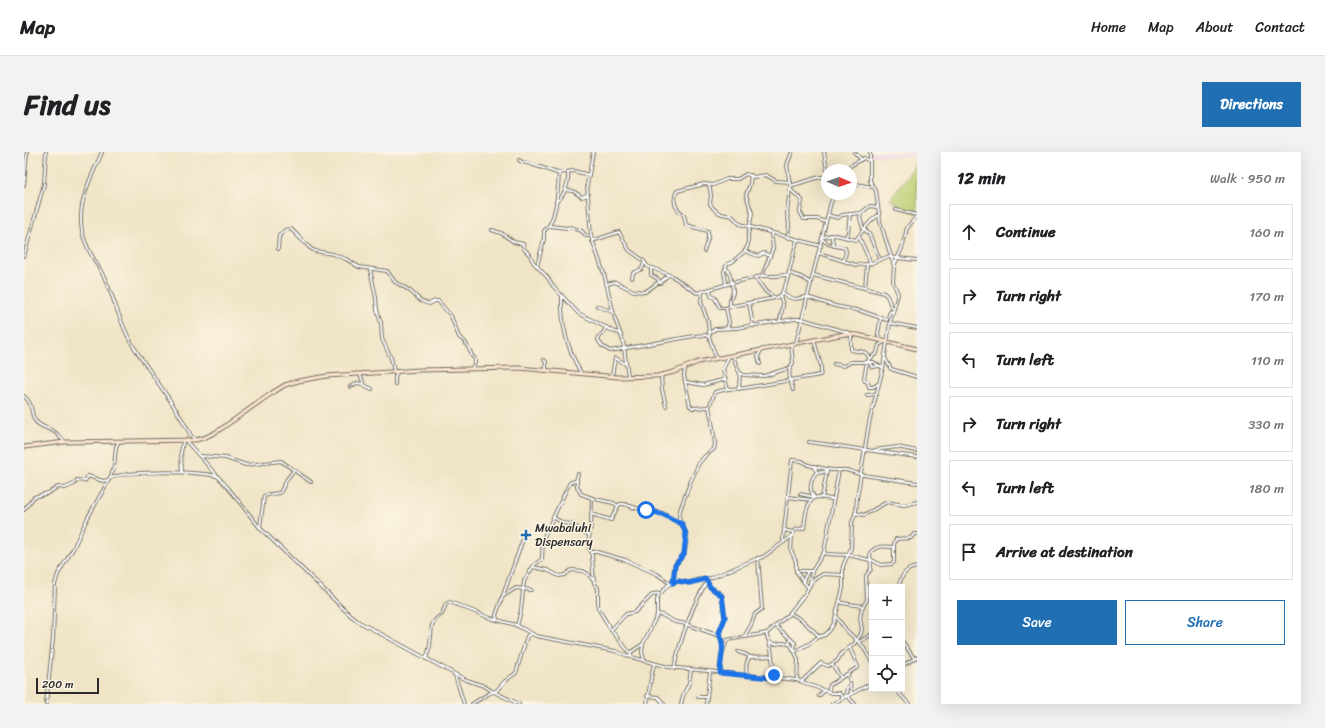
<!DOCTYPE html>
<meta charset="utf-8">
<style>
body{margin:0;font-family:Sriracha,sans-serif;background:#f2f2f2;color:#202124}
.controls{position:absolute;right:12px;bottom:12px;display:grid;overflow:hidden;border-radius:0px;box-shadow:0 4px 16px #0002}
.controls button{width:36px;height:36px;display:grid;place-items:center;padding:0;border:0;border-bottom:1px solid #e0e0e0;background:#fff;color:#202124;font:20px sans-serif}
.compass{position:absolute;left:797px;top:12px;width:36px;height:36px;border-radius:50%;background:#fff;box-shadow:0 4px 16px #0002;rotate:92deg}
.scale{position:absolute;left:12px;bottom:10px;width:63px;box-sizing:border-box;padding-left:4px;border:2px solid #2b2b2b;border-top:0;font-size:11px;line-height:14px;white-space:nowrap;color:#2b2b2b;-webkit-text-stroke:3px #fcf5e5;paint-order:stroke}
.stop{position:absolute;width:12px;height:12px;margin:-9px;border:3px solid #1a73e8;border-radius:50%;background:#fff}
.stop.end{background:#1a73e8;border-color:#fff;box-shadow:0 1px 4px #0008}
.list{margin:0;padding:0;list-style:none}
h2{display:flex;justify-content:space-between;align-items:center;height:52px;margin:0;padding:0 16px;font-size:17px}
h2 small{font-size:13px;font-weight:400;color:#757577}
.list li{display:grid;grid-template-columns:26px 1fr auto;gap:12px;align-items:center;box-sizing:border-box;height:56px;margin:0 8px 8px;padding:0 8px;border:1px solid #e0e0e0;border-radius:0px}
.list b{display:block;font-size:15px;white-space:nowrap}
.list em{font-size:13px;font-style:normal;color:#757577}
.actions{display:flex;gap:8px;padding:12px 16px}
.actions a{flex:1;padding:9px 0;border:1px solid #1f6fb2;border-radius:0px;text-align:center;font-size:14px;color:#1f6fb2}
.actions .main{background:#1f6fb2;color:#fff}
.icon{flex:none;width:22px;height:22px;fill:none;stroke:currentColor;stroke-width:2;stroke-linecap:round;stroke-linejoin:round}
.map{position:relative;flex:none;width:893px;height:552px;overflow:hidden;border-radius:0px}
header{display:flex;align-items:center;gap:24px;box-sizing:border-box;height:56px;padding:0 20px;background:#fff;border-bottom:1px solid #e0e0e0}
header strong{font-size:19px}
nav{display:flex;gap:22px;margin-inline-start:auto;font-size:14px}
.intro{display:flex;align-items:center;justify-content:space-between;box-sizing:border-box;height:96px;padding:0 24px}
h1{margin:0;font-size:28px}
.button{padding:10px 18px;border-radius:0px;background:#1f6fb2;color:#fff;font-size:14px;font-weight:700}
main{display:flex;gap:24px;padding:0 24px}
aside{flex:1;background:#fff;border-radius:0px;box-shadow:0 4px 16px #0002}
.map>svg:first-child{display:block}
</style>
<header>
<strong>Map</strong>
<nav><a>Home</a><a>Map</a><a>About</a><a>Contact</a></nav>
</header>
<div class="intro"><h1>Find us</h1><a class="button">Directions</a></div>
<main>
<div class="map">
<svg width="893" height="552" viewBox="0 0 893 552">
<rect width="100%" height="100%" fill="#fcf5e5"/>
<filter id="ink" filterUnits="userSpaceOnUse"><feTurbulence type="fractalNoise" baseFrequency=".025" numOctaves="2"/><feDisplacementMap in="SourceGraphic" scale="8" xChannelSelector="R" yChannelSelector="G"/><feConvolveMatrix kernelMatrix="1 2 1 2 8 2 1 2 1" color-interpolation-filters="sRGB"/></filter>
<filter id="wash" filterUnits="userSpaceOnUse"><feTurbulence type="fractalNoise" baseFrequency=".012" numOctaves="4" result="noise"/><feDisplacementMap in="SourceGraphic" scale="16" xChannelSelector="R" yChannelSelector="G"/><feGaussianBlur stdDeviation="0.9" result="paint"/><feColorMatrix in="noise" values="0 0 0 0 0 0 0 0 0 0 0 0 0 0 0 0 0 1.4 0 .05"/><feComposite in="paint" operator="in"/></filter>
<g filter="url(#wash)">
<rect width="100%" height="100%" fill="#f0e4c6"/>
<polygon fill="#efd0e6" points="847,0 890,0 890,5 847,4"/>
<polygon fill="#b9cc6f" stroke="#727c4d" points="893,8 893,60 891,61 876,54 866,47 888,18"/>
</g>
<g filter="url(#ink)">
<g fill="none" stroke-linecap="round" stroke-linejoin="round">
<defs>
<g id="street">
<path d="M 78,0 C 69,22 56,44 57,69 C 57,91 72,109 81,127 C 91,148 96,172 108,192 C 127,223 151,251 167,284 L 172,288"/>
<polyline points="569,0 563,33 567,84 580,122 591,167 599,189 604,224"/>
<polyline points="768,0 763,13 766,34 768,39 778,48 776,60 780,67 793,67 802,70"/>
<polyline points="800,0 803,18"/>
<polyline points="830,0 837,7"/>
<polyline points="495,8 498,10 507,12 533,21 550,19 565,23"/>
<polyline points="824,18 826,14 840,6 846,9"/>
<polyline points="827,31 848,35"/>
<polyline points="0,33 3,0"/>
<path d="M 685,33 L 687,43 L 686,52 C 691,60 697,64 707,63 L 716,72 L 797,94"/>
<polyline points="766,34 796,25 803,25"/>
<polyline points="541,38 549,39 558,45 563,43"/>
<path d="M 532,50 C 541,44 545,30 544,21"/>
<polyline points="872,58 893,63"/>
<polyline points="837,61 836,66 839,76 845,82 856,108"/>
<polyline points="804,63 814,66 818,63 837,61 846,54 853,55"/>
<polyline points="526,74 544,76 546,75 558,79 562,84 567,84"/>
<polyline points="468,78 477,81 490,90 499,92 500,97 506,103 509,110 524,126 529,134 554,161 591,180 596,181"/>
<polyline points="807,83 810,94"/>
<path d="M 799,85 L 812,83 L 832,88 C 838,80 845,68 855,63"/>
<polyline points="822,85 824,80 826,62"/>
<polyline points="835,85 845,107 846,112"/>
<polyline points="764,86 765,72 763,61 766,36"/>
<polyline points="798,87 804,92 821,96 822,100 820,108"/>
<polyline points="568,89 595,80 605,98 620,109 623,114 648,124 673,141 707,131 738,124 749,96 747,81"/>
<polyline points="254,97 255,84 261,78 267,77 286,96 291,99 309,102 322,107 335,115 363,119 371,130 385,138 397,149 405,152 411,149 414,149 427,164 435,185 441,190 447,201 448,204 451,207 451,211 447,217"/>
<path d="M 680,99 L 684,86 L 684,79 L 662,73 L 660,63 C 651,57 648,49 653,39 L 680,32 L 689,33 L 703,27 L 714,27 L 722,22 L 730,25 L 742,23 L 752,29 L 766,30"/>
<polyline points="721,99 734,104 740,101 746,104"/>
<polyline points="795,101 832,113 845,112 863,105 893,108"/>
<polyline points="0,104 20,32 22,0"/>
<path d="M 513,114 L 520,87 L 520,79 C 533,70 534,36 535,21"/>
<polyline points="870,114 878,96 883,76 893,64"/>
<polyline points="627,116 627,123 634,127 636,131 644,123"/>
<path d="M 702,116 C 706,119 709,135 709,140 C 708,145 705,147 706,153 L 708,154 L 751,146 L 757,143 L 762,132 L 773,88"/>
<polyline points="346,117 352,146 353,158 357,171 358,187 367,206 370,219"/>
<polyline points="765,121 777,125 787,131"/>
<polyline points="789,123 860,141 863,144 868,156"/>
<polyline points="738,124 751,124 761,123 764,125"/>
<polyline points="608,126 609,121 618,117 620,111"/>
<polyline points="731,127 734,129 742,140 751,146"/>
<polyline points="583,132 591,130 610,139 621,140 635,130"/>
<polyline points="702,132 700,120 703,112 708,110 721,99 724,93 724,84 728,61 722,43 726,32 727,23"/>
<polyline points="841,136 843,113"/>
<polyline points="686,137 687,144 691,146 696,156 702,156 708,154"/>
<polyline points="678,140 677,150 684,170 685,181"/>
<polyline points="758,141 762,144 770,147 783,145 811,154 837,159 863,168 866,160 869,159"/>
<path d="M 538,144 C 537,173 543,196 557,221"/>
<polyline points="756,144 759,153 756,168"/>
<polyline points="725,151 729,174"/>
<polyline points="573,154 589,160"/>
<polyline points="702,156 705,170 703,176"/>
<polyline points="866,171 893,176"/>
<polyline points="582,175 580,180 574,185 574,188 578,194 586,199 670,184 681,183 685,185"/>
<path d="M 827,182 L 827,198 C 835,200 842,197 845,206"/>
<polyline points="856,187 854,182 857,165"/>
<polyline points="772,191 807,50 812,42"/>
<path d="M 767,192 L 769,211 C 762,218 767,229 769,238"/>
<polyline points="705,204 699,217 703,234 704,237 721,236 796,223 797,221 797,214 790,188"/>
<polyline points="709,204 714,218 716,221 720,223 740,224 765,216"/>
<polyline points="692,206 685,184 686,181 691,177 712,176 771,167 778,167 826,181"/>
<polyline points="861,206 867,217 893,225"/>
<polyline points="520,208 522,210 522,218"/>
<polyline points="845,210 848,215 855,214"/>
<polyline points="736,212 734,204 737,198"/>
<polyline points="810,212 820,214 827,210 849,210 859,216"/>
<polyline points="661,216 660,224 666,254 669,256 685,255"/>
<polyline points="336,222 340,233 348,237"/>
<polyline points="637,223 638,237 642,254"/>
<polyline points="588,224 591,206 602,212"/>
<polyline points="662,230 679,233 702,227"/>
<polyline points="371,232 371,224 374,219"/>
<polyline points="854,232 849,235 845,235 844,230 841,229 840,226 843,210 846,206 853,201 855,193 860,190"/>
<polyline points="326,235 333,231 339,232"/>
<polyline points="715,237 716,221"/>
<polyline points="843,243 852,242"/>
<path d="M 0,244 C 9,252 6,257 10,267 C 14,275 25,276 32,281 C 35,284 38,287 41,290"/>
<polyline points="162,289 205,337 236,376 326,463 335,470 440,527 460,534 468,539 495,552"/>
<polyline points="785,290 893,305"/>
<polyline points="851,298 873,295 893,299"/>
<polyline points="177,304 202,306 222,313 257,309 287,330"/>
<polyline points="791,314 792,319 795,321 803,319"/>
<polyline points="815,318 800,400 802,402 824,403 846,408"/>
<polyline points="158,320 157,301 159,289"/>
<polyline points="553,328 553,334 557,342 571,347 590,351 594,354"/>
<polyline points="776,342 790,345"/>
<polyline points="764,345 788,348"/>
<path d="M 790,345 C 784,337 787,326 793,320"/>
<polyline points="798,346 803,319"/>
<polyline points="568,347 567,373 564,392 568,404 570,431 574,436 574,456 587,478 606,501"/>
<path d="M 0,358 L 10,345 L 24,341 L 34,335 L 41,336 L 50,332 L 53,328 L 61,329 L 64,324 L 79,329 L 84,328 C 95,317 175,320 192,324"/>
<polyline points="831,361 840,363 863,350 880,353 893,350"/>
<polyline points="567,362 587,368 594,354 596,352 600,352 612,356 638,361 658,372"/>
<polyline points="529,365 539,371 547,372 565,383"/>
<polyline points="236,375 240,344 247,342 256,341 263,327 270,318"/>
<polyline points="760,378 769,380"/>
<polyline points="768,383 767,398 772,410 772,419 779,429"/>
<polyline points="760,390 759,387 768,308 778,309 784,313 807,318 822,318 839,323 893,331"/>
<polyline points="567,400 573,400 601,408 633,422 647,432"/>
<polyline points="846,407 857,413 868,412 870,410 870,392 872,387 887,386 890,382 893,382"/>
<polyline points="509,415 523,418 535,424 541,423 547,418 559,419 564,422 569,428"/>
<polyline points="772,419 788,419 800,400"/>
<polyline points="784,419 779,429 784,435"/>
<polyline points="682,427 686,435 697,442 698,445 701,466 695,481 698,491 699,498"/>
<polyline points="649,431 651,413 660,402 663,386 662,382 655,366 656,358 666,331 675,311 681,304 690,297 691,292 689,276 685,255 691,240 704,237"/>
<polyline points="786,432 788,419"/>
<path d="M 874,435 C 878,424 880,417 893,415"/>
<polyline points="478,445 492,436 507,438"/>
<polyline points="816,448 818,451 839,454"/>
<polyline points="766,461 778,468 795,484"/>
<polyline points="634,462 638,463 651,470 658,471 696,484"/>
<polyline points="812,464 822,478 838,493 848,510"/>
<polyline points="473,468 472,463 499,387"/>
<polyline points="493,474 497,458 500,429 510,413 518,407 519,387 545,332 547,330 552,329 554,322"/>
<polyline points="752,474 771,491 770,498 774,508 773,528"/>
<path d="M 587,478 L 602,462 L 611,460 L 629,442 L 637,441 L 644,433 L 654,429 L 665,431 L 672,428 L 687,426 L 732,407 L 739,405 L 764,387 L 768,384 L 771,378 L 780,376 C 781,368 782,347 793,345 C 798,345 804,347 809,347"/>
<polyline points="742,481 747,496 750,523 753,526"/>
<polyline points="720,485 727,473 731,462 738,457 734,406"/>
<polyline points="767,487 765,490 770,499"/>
<polyline points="878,489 890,506"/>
<polyline points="745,490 750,492 759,491 765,492"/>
<polyline points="835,490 848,482"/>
<polyline points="619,492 618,500 620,509"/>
<polyline points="771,499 785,492 794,485 801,483 806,478 810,471 819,436 819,414 827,396 828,370 832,360 833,346 845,271 859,216 866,171 874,142 869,130 870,114 856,69 852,39 846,29 846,0"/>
<polyline points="714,500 721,502 726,505"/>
<polyline points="607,505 607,500 619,492 633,463 633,448 635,441"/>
<polyline points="402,507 406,494 408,473 411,468 418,462 422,452 426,450 466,466 492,473 512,484 591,499 607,505 644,515 773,528 807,541 815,541 819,546"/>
<polyline points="808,512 817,526"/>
<polyline points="878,514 893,505"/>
<path d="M 650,517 C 655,492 669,450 683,430"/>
<polyline points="696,521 697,504 703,488 743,481 764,463 781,442 788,429 799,422 819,423"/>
<polyline points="823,522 826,529 827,542"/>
<polyline points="431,523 440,552"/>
<path d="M 724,524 C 721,519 722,509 726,505 L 748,504"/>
<path d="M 778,529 L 797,511 L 804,514 L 813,509 L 818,501 L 830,492 L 837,482 L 838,477 L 836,466 L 838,456 L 843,448 L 842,424 L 847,417 L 846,401 C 852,393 861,394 870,395"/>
<polyline points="871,537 885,552"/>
<polyline points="804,540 806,533 834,515 826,496"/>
<polyline points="623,544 634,545 640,552"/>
<polyline points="795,544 800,539"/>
<polyline points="823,544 831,552"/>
<polyline points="674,545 682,545"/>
<polyline points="821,545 823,536 825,533"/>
<polyline points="22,552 29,487 31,432 34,422 49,397 63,367 86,326 90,315 92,295 95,289"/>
<polyline points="448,552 464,542 472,539 481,529 492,521 503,484 507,482"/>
<polyline points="623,552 627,526 630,512"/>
<polyline points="657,552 659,544 665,531 667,518"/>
<polyline points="682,552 686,521"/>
<polyline points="808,552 848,531"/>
</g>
<polyline id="secondary" points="0,295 41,290 172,288 182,285 194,279 248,241 261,233 274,229 303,224 396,218 495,216 594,225 633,224 650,220 674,210 821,182 834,183 893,197"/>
</defs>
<use href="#street" stroke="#706c61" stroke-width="4"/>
<use href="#secondary" stroke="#706c61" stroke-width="5"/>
<use href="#street" stroke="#fff" stroke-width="2"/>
<use href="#secondary" stroke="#fbe5cf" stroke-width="3"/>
</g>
</g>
<g fill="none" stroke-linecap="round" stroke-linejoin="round" filter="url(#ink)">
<path stroke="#1a73e8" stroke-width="5" d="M 622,358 L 638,362 L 658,372 L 662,382 L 660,402 L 651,413 L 649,431 L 654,429 L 665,431 L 682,427 L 686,435 L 698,444 L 701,466 L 695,481 C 696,484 698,487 698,491 C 700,499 696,511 696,521 L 748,526 L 750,523"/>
</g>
<path fill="#1f6fb2" stroke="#fcf5e5" stroke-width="1.5" d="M500 377h4v4h4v4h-4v4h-4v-4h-4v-4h4z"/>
<g text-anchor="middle" stroke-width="3" stroke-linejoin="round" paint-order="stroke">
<g font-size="12" fill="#2b2b2b" stroke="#fcf5e5" text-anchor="start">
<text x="511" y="380">Mwabaluhi<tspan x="511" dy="14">Dispensary</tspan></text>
</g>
</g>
</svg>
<div class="controls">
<button>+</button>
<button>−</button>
<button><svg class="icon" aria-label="locate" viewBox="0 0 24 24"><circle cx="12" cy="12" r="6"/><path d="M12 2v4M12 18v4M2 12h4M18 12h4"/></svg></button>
</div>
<svg class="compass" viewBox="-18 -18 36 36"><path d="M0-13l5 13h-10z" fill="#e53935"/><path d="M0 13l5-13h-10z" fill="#757577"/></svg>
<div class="scale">200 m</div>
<div class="stop" style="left:622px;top:358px"></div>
<div class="stop end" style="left:750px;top:523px"></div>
</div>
<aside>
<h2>12 min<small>Walk · 950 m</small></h2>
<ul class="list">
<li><svg class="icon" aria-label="ahead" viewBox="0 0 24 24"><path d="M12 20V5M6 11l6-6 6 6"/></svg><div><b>Continue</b></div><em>160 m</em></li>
<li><svg class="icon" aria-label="right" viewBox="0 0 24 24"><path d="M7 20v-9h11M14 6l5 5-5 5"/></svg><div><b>Turn right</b></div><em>170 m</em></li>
<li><svg class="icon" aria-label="left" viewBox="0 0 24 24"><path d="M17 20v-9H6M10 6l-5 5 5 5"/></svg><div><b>Turn left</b></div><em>110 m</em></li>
<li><svg class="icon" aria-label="right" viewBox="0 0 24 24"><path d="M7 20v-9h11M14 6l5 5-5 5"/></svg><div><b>Turn right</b></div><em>330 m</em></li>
<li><svg class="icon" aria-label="left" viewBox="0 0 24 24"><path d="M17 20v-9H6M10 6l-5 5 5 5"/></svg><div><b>Turn left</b></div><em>180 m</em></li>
<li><svg class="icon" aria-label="arrive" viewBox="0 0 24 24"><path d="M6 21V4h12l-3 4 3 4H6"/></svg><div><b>Arrive at destination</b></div></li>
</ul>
<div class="actions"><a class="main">Save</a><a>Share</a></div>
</aside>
</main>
